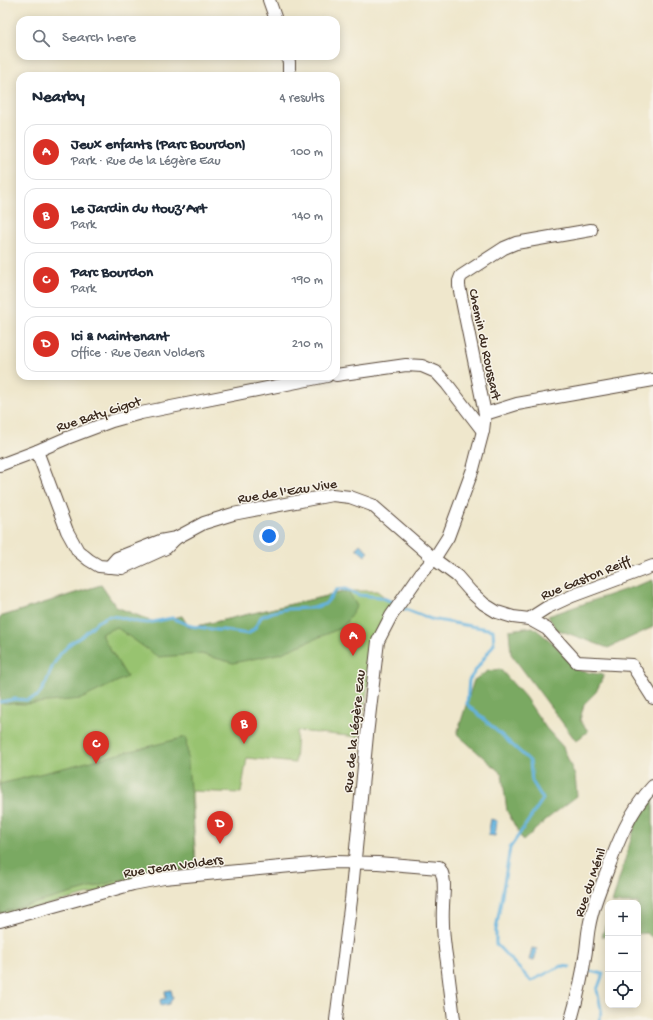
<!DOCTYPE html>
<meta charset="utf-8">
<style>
body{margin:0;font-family:"Gochi Hand",sans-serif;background:#f2f2f3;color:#1f2937}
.controls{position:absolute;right:12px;bottom:12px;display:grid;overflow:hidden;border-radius:8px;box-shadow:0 2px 10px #0003}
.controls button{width:36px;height:36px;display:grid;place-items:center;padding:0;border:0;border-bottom:1px solid #e0e1e3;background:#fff;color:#1f2937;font:20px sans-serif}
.you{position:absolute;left:269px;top:536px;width:14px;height:14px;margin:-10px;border:3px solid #fff;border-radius:50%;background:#1a73e8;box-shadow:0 0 0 6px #1a73e833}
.badge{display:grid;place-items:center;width:26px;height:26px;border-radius:50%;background:#d93025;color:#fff;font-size:13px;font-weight:700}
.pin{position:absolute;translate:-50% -33px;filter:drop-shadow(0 1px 2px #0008)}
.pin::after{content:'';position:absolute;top:21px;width:14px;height:12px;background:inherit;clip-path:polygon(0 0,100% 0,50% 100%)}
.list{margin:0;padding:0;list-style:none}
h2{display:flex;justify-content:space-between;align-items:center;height:52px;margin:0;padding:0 16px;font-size:17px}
h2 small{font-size:13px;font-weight:400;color:#747a83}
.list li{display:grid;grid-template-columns:26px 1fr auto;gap:12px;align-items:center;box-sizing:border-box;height:56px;margin:0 8px 8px;padding:0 8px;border:1px solid #e0e1e3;border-radius:12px}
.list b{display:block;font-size:15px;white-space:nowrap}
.list p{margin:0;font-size:13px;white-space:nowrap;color:#747a83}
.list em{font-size:13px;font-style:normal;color:#747a83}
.icon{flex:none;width:22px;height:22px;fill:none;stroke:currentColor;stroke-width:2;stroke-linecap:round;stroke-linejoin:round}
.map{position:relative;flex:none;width:653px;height:1020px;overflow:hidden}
.search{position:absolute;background:#fff;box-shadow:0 2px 10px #0003;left:16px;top:16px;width:324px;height:44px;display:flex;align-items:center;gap:10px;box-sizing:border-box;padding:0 14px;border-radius:12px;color:#747a83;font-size:15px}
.panel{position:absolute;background:#fff;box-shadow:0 2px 10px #0003;left:16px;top:72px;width:324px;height:308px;border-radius:12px}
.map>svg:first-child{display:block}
</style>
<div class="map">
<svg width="653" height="1020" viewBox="0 0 653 1020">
<rect width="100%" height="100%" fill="#f7f3e8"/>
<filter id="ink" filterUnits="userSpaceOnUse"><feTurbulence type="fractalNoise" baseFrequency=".025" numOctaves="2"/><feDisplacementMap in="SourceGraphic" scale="8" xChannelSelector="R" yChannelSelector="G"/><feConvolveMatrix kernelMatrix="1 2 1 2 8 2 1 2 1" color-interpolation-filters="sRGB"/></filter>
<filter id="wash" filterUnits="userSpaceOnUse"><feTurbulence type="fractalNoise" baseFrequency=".012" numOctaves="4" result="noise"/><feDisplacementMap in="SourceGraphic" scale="16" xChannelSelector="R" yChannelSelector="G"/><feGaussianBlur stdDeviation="0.9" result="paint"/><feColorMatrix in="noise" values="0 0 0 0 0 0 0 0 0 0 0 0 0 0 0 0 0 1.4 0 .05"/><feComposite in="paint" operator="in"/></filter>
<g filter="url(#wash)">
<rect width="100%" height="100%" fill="#efe7cc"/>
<polygon fill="#98c370" stroke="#6a7647" points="101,585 116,607 154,622 182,616 189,628 348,591 377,591 392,603 377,636 359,737 297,731 295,763 247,758 241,793 192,791 196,867 0,917 0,617"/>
<g fill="#7aa962" stroke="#5a6a40">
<polygon points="653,580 653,603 652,603 653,607 653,627 608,648 556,629 548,616"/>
<polygon points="101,585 116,607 154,622 182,616 189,628 348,591 357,606 343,627 282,653 233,663 201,654 158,657 116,627 101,634 127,677 81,699 25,704 0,703 0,617"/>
<polygon points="533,627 553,643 580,671 604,675 596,692 584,704 580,720 588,731 576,741 511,654 509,630"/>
<polygon points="500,669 525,697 546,728 563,747 575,776 577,796 547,819 523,841 507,811 502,774 457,734 474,680 488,671"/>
<polygon points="186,737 196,867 127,878 0,913 0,784"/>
<polygon points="653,798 653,938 646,933 638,934 638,903 612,903 643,799"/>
<polygon points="608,916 608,936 602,937"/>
</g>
<g fill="#64b2de" stroke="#506e7e">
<polygon points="360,544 369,552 365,556 356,548"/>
<polygon points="491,819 497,821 495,836 488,835"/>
<polygon points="532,948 537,949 534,961 529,960"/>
<polygon points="171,990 173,998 169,1004 161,1006 160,1000 166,998 165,991"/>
</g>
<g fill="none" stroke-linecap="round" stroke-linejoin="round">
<g stroke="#64b2de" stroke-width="3">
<polyline points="405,609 431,619 493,630 494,644 469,680 467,704 530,761 532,781 543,799 510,848 496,930 496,944 531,981 561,966 570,967"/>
<polyline points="0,702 15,699 27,700 38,696 46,683 53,665 61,653 71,643 82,636 97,622 108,616 119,617 138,622 148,623 172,618 191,626 217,630 223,630 248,634 255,628 261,617 273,612 286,609 313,608 325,604 331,597 336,590 345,589 359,595 380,597 393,602"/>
<polyline points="590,971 603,974 597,990 601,1009 600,1020"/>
</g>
</g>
</g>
<g filter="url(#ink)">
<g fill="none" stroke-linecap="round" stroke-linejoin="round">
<defs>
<g id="street">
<polyline points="269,0 276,20"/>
<polyline points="287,56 289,62 289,76"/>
<polyline points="336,375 406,365 422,366 436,372 447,384 483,431"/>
<polyline points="485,414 517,404 653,380"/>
<polyline points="37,451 67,531 78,551 89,560 99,566 122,568 166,548 176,538 204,523 233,514 332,495 350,497 372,505 434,559 457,576 471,592 484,604 497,612 513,617 529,619 547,629 577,662 632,665 653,698"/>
<polyline points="0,465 37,451 67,438 112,421 141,413 327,376"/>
<polyline points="109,567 117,558 160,541 176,538"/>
<polyline points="529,619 546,608 572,596 653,566"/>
<path d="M 0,921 L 133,884 L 164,878 L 334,862 L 378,863 L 439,868 C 447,877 443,896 443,907 C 442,926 444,944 447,962 C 449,981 452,1001 454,1020"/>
<polyline points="336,1020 351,900 367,735 378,641 391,616 421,573 434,559 448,537 473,469 483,431 485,414 459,286 459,281 461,276 504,248 516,243 591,230"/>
<path d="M 571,1020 C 577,999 582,978 585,957 C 587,947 587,937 589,927 C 592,909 599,891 606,874 C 617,844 630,810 653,786"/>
</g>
</defs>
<use href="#street" stroke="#564638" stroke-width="14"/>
<use href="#street" stroke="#fff" stroke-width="12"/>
</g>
</g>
<g text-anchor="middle" stroke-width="3" stroke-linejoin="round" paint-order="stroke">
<g font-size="14" fill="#3b2a1e" stroke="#f7f3e8">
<text transform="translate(486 344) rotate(78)" y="5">Chemin du Roussart</text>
<text transform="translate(98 413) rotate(-18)" y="5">Rue Baty Gigot</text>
<text transform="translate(287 490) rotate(-9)" y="5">Rue de l'Eau Vive</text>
<text transform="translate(585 577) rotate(-22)" y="5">Rue Gaston Reiff</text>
<text transform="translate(353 731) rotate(-84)" y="5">Rue de la Légère Eau</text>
<text transform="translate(173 865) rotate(-8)" y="5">Rue Jean Volders</text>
<text transform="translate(589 882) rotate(-71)" y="5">Rue du Ménil</text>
</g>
</g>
</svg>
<div class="controls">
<button>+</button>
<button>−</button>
<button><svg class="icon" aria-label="locate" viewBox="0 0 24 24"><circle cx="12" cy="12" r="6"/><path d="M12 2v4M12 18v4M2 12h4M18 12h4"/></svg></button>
</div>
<div class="you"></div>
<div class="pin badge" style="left:353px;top:656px">A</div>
<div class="pin badge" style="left:244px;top:744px">B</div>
<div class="pin badge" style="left:96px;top:764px">C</div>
<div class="pin badge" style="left:220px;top:844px">D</div>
<div class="search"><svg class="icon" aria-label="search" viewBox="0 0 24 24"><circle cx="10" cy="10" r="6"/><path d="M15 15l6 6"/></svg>Search here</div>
<section class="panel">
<h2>Nearby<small>4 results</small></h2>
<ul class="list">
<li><span class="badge">A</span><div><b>Jeux enfants (Parc Bourdon)</b><p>Park · Rue de la Légère Eau</p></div><em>100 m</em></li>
<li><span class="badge">B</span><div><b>Le Jardin du Houz’Art</b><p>Park</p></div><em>140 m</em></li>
<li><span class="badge">C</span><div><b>Parc Bourdon</b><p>Park</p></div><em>190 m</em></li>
<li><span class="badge">D</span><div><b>Ici &amp; Maintenant</b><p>Office · Rue Jean Volders</p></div><em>210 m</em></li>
</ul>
</section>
</div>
